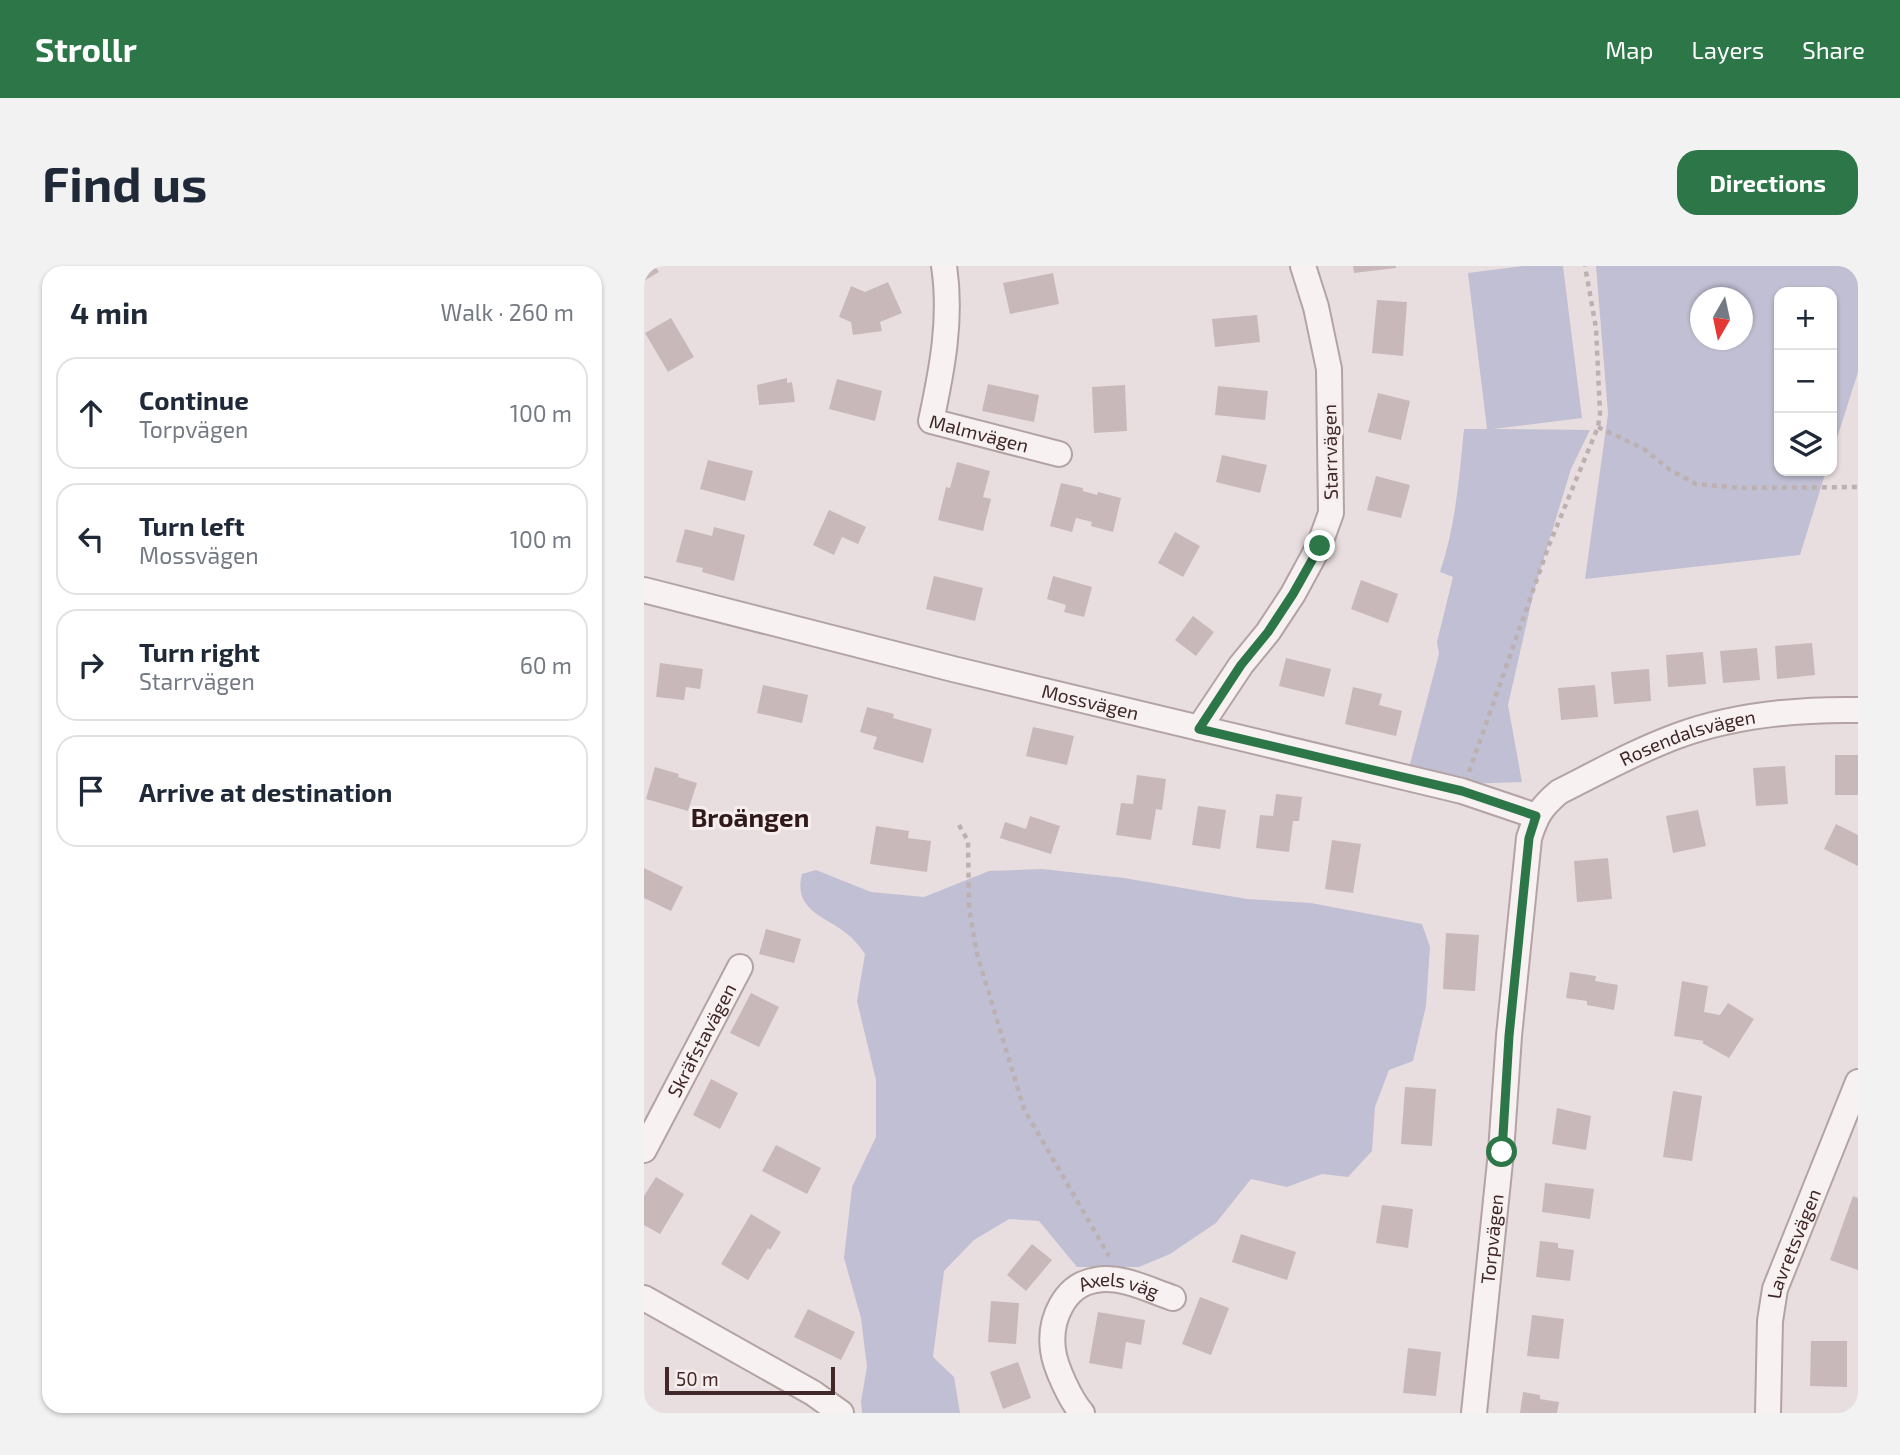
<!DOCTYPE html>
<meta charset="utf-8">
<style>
body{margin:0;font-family:"Exo 2",sans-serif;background:#f2f2f3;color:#1f2937}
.controls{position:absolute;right:21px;top:21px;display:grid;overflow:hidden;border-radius:14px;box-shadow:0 2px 5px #0004}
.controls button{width:63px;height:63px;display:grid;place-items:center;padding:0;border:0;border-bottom:2px solid #e0e1e3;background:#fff;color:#1f2937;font:35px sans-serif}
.compass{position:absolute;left:1046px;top:21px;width:63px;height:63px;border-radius:50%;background:#fff;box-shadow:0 2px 5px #0004;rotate:189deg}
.scale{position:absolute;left:21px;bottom:18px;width:170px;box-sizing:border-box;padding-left:7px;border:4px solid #412727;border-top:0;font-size:19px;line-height:24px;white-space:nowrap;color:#412727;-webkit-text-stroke:5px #f6eeee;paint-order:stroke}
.stop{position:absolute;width:21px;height:21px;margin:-16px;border:5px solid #2c7648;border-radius:50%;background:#fff}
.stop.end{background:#2c7648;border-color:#fff;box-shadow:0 2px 7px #0008}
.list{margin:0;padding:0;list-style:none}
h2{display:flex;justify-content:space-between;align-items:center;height:91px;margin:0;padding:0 28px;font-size:30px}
h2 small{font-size:23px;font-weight:400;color:#747a83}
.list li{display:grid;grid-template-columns:46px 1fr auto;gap:21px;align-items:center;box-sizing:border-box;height:112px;margin:0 14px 14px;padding:0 14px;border:2px solid #e0e1e3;border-radius:21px}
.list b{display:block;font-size:26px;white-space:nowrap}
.list p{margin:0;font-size:23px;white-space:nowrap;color:#747a83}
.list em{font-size:23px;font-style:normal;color:#747a83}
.icon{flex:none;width:38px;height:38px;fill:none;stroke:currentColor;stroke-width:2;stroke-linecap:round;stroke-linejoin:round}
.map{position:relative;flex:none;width:1214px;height:1147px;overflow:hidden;border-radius:21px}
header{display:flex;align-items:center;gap:42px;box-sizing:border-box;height:98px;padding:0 35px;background:#2c7648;color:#fff}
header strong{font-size:33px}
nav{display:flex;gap:38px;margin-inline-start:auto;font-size:24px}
.intro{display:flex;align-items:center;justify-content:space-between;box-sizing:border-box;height:168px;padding:0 42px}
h1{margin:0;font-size:49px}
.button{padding:18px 32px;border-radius:21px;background:#2c7648;color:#fff;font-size:24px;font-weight:700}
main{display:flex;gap:42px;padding:0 42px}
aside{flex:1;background:#fff;border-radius:21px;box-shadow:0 2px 5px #0004}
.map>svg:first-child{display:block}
</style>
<header>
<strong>Strollr</strong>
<nav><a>Map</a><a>Layers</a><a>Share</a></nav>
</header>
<div class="intro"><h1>Find us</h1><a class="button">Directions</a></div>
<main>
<aside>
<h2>4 min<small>Walk · 260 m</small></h2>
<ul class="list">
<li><svg class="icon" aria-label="ahead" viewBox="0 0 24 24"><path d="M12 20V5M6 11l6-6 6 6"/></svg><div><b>Continue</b><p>Torpvägen</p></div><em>100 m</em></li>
<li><svg class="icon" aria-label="left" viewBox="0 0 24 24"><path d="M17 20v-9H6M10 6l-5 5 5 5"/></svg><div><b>Turn left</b><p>Mossvägen</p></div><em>100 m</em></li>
<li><svg class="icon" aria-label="right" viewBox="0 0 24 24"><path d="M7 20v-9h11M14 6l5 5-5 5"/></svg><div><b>Turn right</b><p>Starrvägen</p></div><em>60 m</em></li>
<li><svg class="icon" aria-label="arrive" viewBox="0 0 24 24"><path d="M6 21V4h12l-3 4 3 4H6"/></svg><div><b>Arrive at destination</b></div></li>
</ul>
</aside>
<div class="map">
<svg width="1214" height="1147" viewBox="0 0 1214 1147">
<rect width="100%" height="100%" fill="#e9dedf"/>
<g fill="#c1bfd3" fill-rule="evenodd">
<path d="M 879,0 L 919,0 L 938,152 L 849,163 L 946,164 L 927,203 L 890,325 L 864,439 L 878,516 L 821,518 L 765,502 L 795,388 L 793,376 L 809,311 L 796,306 C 812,259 815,212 820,163 L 843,163 L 824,7 Z"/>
<path d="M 952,0 L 1214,0 L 1214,106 L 1188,188 L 1188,26 L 1135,26 L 1135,205 L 1182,205 L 1156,289 L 941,313 L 964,148 ZM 1056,32 L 1098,32 L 1098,74 L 1056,74 Z"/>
<path d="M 398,603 L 480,612 L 603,633 L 667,637 L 778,658 L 786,681 L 782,740 L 769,795 L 745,804 L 731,841 L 728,885 L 704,911 L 678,908 L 643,921 L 607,913 L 572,957 L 526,988 L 495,1001 L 433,1001 L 395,955 L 365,953 L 330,974 L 300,1005 L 289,1091 L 310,1111 L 316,1147 L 218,1147 L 217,1135 L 223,1101 L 217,1052 L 200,992 L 208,921 L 232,871 L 232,814 L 213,735 L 221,688 C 217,682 212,676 207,671 C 186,651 148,647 158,608 L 172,604 L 227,626 L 280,631 L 345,605 Z"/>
</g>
<g fill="#c9b8b9">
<polygon points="0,0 11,0 15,6 0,15"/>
<polygon points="709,0 752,0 752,2 710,7"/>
<polygon points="409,7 415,38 366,48 359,17"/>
<polygon points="244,16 258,47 236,56 238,65 209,69 207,56 195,51 207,20 221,26"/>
<polygon points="733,34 763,36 759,90 728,87"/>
<polygon points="613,49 616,76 571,81 568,53"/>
<polygon points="27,52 50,91 24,106 1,67"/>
<polygon points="143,112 143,117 148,116 151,136 115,139 113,119"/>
<polygon points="193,113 238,125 231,155 185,143"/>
<polygon points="344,118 395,129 390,156 338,145"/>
<polygon points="481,119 483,165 450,167 448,121"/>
<polygon points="574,120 624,125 621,154 571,149"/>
<polygon points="734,127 766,135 757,174 724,166"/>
<polygon points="578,189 623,199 616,227 572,216"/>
<polygon points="64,194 109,205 101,235 56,223"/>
<polygon points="313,196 346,205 339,231 347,233 339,265 294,254 302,221 306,222"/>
<polygon points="732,210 766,219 757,252 723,244"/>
<polygon points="417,217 439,222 439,225 453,229 454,226 477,232 469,266 447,260 448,256 432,252 428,266 406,260"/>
<polygon points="185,244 222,261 214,278 198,271 190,289 169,279"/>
<polygon points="70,261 101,269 90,315 58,306 59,302 32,296 41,263 68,270"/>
<polygon points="531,266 556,280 539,311 514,297"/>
<polygon points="290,310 339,322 331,355 282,343"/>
<polygon points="409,310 448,321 440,351 420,346 422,339 403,333"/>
<polygon points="717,314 754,328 744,357 707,343"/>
<polygon points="549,350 570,366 552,390 531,374"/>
<polygon points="1168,377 1171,409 1133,413 1131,380"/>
<polygon points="1113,382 1116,414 1079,417 1076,385"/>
<polygon points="1059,386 1062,418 1024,421 1022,389"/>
<polygon points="642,392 687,403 680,431 635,420"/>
<polygon points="16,397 59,403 56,423 42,421 40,434 12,431"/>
<polygon points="1005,403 1007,435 970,438 967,406"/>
<polygon points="119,419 164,429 158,457 113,447"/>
<polygon points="951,419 954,451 917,454 914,422"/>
<polygon points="709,421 738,428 735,439 758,445 752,470 701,458"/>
<polygon points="223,441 250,448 249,452 288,463 279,497 229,483 233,471 216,466"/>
<polygon points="389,461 430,470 423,499 382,490"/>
<rect x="1191" y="489" width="23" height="40"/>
<polygon points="1141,500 1144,538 1112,540 1109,502"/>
<polygon points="11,501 35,508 34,511 53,517 44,545 2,533"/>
<polygon points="493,509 522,513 518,544 512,543 507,574 472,569 477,537 489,538"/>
<polygon points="632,528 658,531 655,555 649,555 645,586 612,582 616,549 629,550"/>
<polygon points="554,540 582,544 576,583 548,579"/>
<polygon points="1054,544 1062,580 1029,587 1022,550"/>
<polygon points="386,550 416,560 407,588 356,572 361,556 382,563"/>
<polygon points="1192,558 1214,569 1214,600 1180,583"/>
<polygon points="232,560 265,565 264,572 287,575 283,606 226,598"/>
<polygon points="688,574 717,578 709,627 681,623"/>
<polygon points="964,592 968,633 933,636 930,595"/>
<polygon points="0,602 39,621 27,645 0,632"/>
<polygon points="122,663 157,673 150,697 115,688"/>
<polygon points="802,667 835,669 831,725 799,723"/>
<polygon points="926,706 952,710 951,715 974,719 970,744 943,739 943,735 922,732"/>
<polygon points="1038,715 1064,720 1060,746 1076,749 1084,737 1110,753 1085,792 1058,777 1060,775 1030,770"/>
<polygon points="107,727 135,741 115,781 86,767"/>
<polygon points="67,813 94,827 76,863 49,849"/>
<polygon points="761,821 792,823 788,880 757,878"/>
<polygon points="1029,825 1058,830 1048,895 1019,891"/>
<polygon points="913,842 947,850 942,884 908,878"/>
<polygon points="132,879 177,902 163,928 118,905"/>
<polygon points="12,911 40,928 16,968 0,959 0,930"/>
<polygon points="901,917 950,923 946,953 898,946"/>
<polygon points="1209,930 1214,932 1214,1004 1186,994"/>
<polygon points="738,939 769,943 764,982 732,977"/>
<polygon points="107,948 137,966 126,984 124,982 104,1014 77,998"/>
<polygon points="597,968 652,986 643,1014 588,996"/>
<polygon points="896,975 914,977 914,982 930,984 926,1015 892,1011"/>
<polygon points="388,978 408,994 382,1025 363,1009"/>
<polygon points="556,1031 585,1042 567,1089 538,1078"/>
<polygon points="347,1035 375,1037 372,1078 344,1076"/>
<polygon points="164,1043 211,1066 197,1094 150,1071"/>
<polygon points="454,1046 501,1054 497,1079 482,1076 478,1103 445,1097"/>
<polygon points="888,1049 920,1053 915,1093 883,1090"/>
<polygon points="1167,1075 1203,1075 1203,1121 1166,1120"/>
<polygon points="764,1082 797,1086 792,1130 759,1127"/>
<polygon points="374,1096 387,1132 359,1143 346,1106"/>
<polygon points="879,1126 896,1129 896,1133 915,1136 913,1147 876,1147"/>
</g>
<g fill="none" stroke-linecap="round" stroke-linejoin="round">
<defs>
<g id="minor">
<path id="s1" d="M 300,0 C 308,52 298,104 287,155 L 415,188"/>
<path id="s2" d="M 0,324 L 309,403 L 818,525 L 892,550"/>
<polyline points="555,462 597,399 624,366 649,328 675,280 687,247 685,103 672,41 659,0"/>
<path id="s3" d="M 0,884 L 96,701"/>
<polyline points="0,1032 169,1127 197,1147"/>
<path id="s4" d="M 438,1147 C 427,1135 411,1101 409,1084 C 405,1054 420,1019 452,1014 C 477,1009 505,1024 529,1032"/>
<path id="s5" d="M 830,1147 L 857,886 L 865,770 L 885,572 C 892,550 897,541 915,526 C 953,507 992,485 1033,470 C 1090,449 1153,443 1214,444"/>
<path id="s6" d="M 1124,1147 L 1126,1055 L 1131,1023 L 1214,816"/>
</g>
</defs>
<use href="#minor" stroke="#b3a3a4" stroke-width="28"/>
<g stroke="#bdb0b0" stroke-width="4.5" stroke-dasharray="5 5" stroke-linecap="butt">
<polyline points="954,161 1000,183 1026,204 1052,218 1096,222 1214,221"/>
<polyline points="825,506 905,279 954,161 956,147 952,62 941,0"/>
<polyline points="315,559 324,575 325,642 333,688 380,843 465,990"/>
</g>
<use href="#minor" stroke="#f7f1f1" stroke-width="24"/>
</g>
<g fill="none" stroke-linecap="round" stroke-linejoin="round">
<polyline stroke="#2c7648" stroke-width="9" points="676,280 649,328 624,366 597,399 555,463 818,525 892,550 885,572 865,770 858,886"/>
</g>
<g text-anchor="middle" stroke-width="6" stroke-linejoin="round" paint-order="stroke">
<g font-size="19" fill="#412727" stroke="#f6eeee">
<text dy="7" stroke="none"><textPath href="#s1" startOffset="206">Malmvägen</textPath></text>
<text transform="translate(686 186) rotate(-91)" y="7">Starrvägen</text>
<text dy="7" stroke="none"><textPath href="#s2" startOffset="460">Mossvägen</textPath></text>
<text dy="7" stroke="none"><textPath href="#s5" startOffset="774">Rosendalsvägen</textPath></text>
<text dy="7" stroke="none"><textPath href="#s3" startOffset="124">Skräfstavägen</textPath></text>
<text dy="7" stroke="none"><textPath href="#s5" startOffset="175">Torpvägen</textPath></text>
<text dy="7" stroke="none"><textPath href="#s6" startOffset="173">Lavretsvägen</textPath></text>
<text dy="7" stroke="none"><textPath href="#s4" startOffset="184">Axels väg</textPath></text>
</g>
<g font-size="26" font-weight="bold" fill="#311a19" stroke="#f6eeee">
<text x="106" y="561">Broängen</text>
</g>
</g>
</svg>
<div class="controls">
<button>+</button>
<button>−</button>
<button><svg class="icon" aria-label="layers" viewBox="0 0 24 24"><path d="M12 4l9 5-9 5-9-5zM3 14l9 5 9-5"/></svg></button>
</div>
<svg class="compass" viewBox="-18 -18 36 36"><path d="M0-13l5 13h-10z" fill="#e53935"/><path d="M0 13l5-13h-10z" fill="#747a83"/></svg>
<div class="scale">50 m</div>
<div class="stop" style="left:858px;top:886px"></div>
<div class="stop end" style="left:676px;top:280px"></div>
</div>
</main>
